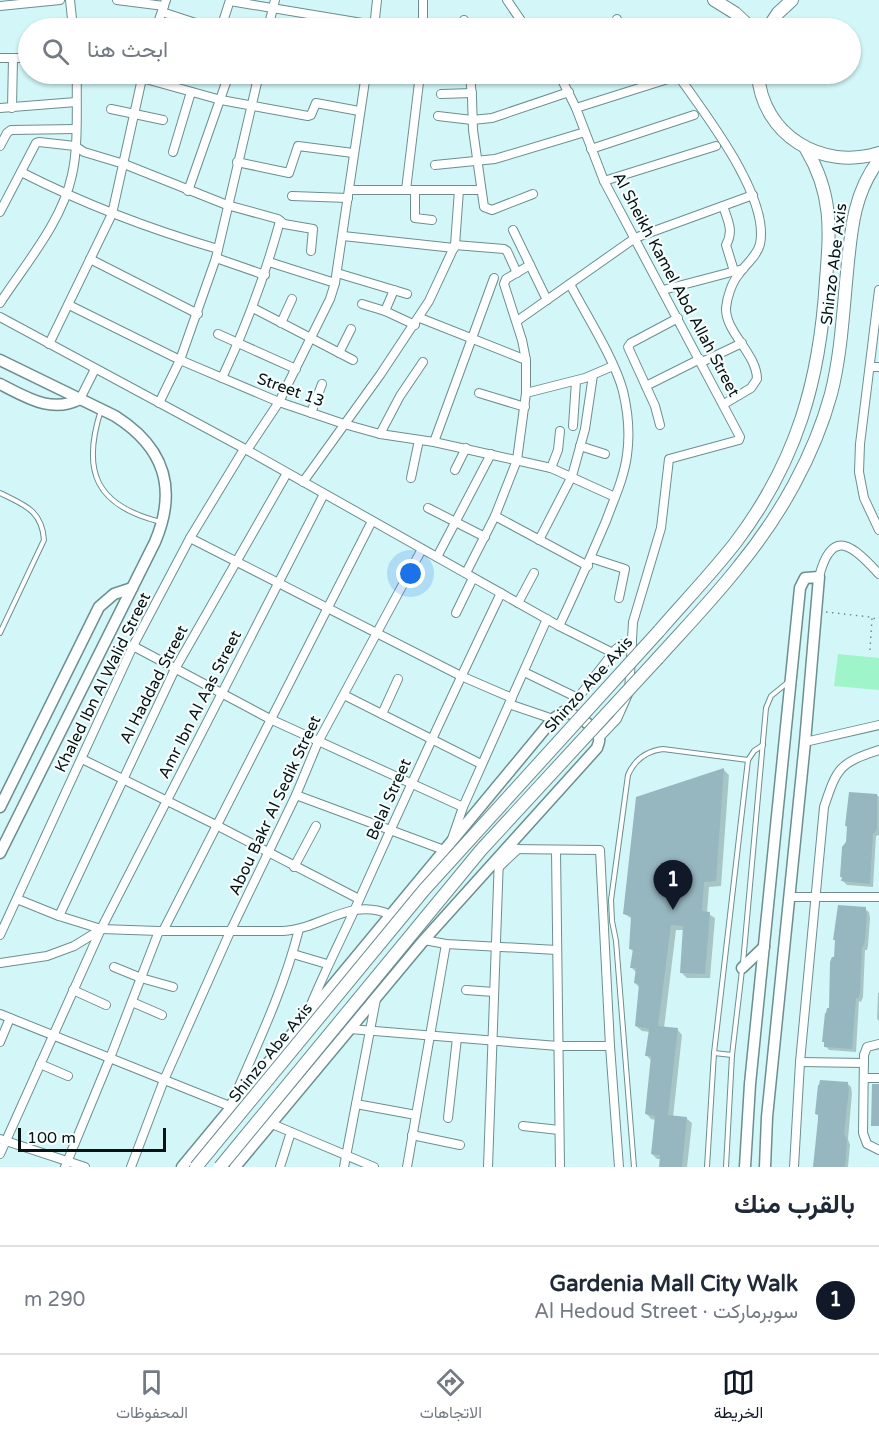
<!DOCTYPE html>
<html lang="ar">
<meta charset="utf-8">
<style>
body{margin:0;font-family:"Varela Round",Vazirmatn,sans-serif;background:#f6f6f7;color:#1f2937;direction:rtl}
.scale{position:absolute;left:18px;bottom:15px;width:148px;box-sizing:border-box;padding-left:6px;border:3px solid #061313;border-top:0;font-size:16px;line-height:21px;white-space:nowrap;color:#061313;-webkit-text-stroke:4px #f7fefe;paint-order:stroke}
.you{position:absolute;left:411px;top:574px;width:21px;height:21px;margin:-15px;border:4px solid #fff;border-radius:50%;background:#1a73e8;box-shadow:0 0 0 9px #1a73e833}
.badge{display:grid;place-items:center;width:39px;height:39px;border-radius:50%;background:#111827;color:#fff;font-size:20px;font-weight:700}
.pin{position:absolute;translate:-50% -50px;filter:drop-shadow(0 2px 3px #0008)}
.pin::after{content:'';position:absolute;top:32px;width:21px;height:18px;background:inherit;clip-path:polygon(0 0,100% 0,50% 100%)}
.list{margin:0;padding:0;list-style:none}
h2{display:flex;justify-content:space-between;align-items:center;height:78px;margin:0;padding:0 24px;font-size:26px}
h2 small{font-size:20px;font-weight:400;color:#747a83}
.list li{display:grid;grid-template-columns:39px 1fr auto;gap:18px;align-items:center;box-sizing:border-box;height:108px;padding:0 24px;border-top:2px solid #e0e1e3}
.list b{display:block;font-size:22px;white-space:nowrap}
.list p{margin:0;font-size:20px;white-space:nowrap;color:#747a83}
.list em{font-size:20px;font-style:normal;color:#747a83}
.icon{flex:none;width:33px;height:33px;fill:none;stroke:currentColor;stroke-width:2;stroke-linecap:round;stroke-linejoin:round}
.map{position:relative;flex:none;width:879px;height:1167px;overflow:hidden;direction:ltr}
.search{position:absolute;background:#fff;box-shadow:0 2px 4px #0004;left:18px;right:18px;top:18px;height:66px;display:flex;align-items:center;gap:15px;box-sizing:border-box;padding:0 21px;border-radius:33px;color:#747a83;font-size:22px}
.sheet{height:186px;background:#fff}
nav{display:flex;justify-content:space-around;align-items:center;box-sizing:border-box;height:84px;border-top:2px solid #e0e1e3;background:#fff;font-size:16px;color:#747a83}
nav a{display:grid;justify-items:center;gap:3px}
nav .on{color:#111827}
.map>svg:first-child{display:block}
</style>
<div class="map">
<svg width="879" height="1167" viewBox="0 0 879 1167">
<rect width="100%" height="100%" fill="#d3f7f8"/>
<polygon fill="#a0f4c9" points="838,654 879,658 879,690 834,686"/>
<g fill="#0003">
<polygon points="724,770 729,775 721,886 709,887 707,913 715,918 710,978 687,978 682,973 684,930 676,930 664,1028 677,1029 682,1035 673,1117 686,1118 692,1123 687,1167 660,1167 661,1159 657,1159 652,1154 656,1120 651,1119 646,1113 652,1061 646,1055 650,1032 642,1031 636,1026 640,988 635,983 637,973 631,967 634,952 630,949 632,919 625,914"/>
<polygon points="877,795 879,797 879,835 876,836 873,887 847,885 843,881 848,828 846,826"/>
<polygon points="865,909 869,912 870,918 868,946 867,950 865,950 863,997 861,1002 859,1001 856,1052 829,1050 826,1046 830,1009"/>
<polygon points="878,993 879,993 879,1021 877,1019"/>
<polygon points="847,1083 851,1087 852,1093 848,1139 850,1145 848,1167 816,1167"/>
</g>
<g fill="#97b7c0">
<polygon points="724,768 716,881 704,882 702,911 710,912 705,974 680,973 683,926 671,925 658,1026 678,1028 668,1115 687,1117 682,1167 659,1167 660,1155 651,1154 655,1116 645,1114 651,1056 645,1056 649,1029 635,1026 639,984 634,983 636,968 630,968 633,949 629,949 631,916 623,914 636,797"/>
<polygon points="849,792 877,794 877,828 875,833 873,833 870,884 841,881 842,877 840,877 842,847 846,842 847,826 845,826"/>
<polygon points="838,905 866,907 866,913 867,913 865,941 863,947 862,947 860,993 858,999 856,998 852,1049 824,1047 824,1042 822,1042 825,1013 826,1013 827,1008 829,1008 830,962 832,957 834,957 835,940 833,940"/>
<polygon points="820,1080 848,1082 848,1087 849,1088 844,1134 847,1140 845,1167 813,1167 818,1119 818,1115 815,1114 818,1085 819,1085"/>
<polygon points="872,1084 879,1084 879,1126 871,1126"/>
</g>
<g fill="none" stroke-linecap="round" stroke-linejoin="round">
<defs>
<g id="service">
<path d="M 101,410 C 81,472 96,506 161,522"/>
<path d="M 0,493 C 24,505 42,510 44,540 L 0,633"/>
<polyline points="743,963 766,708 771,696 787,683"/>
<polyline points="714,1053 732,1055"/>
<path d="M 634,1167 L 616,941 L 612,921 L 611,900 L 628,775 C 635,759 646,751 663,749 L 748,760"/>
<polyline points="707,1167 714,1053 748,760 754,751 763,745"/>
<polyline points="726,1167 732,1055 742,970"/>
</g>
<g id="minor">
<polyline points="70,0 73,28"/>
<polyline points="117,0 164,6"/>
<polyline points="423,0 423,28"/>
<polyline points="507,0 526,28"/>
<polyline points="230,1 374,25"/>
<polyline points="0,6 60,0"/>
<polyline points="162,12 211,28"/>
<polyline points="617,19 620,28"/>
<polyline points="464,20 464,28"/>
<polyline points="156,28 166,0"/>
<polyline points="221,28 230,0"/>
<polyline points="268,28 275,0"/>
<polyline points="374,28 377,0"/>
<polyline points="0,58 28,58"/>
<polyline points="236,74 257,81"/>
<polyline points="297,74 319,77 322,74"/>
<polyline points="326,74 365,80"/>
<polyline points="470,74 472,98 473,130 484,207 492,210 533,194"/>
<polyline points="559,74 576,108 604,181 740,437 739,440 669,459 661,528 633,622 629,692 617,719 599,738"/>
<path d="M 677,74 C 704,113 770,196 760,244 C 757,256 746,264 739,274 C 732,282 727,297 726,308 C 725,332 757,354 757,379 L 751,388 L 724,404"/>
<polyline points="142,78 221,100 308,116 311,115 316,103 359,111"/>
<polyline points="441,94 472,93"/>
<polyline points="0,108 76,102"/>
<polyline points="12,108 13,58"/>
<polyline points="576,108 671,78"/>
<polyline points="111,109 163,120"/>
<polyline points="438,116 472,120 492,118 569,92"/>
<polyline points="0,146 7,133 11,130 76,129"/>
<polyline points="591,149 694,115"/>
<polyline points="173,152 191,92"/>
<polyline points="237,162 289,173 298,146 353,153"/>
<polyline points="435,165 495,159 585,132"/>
<path d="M 21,172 C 84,204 149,229 218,249"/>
<polyline points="604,181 716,146"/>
<polyline points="349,190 480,190"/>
<polyline points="406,190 420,74"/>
<polyline points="415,190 415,218 432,220"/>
<polyline points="188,191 229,74"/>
<polyline points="292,196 348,198"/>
<path d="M 723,206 C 728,221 734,231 726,245 L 734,271"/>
<polyline points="0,212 36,143 39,142 75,146 84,152 124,164 227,205 278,219 284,224 313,229 311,251"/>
<polyline points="513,230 547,300"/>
<polyline points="343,236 454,248"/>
<polyline points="455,245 504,249 507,251 517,273"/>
<polyline points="216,258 265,275"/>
<polyline points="90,259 198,314"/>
<polyline points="269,262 335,283"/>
<polyline points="337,273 407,294"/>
<polyline points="663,290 743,269"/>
<polyline points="879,290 860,444 859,472 864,498 879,530"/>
<path d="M 0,303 C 26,263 62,222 72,175 C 79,144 76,105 77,74"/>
<polyline points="362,304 385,311 415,325"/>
<polyline points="69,305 180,360 279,402 344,424 380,434 434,442 551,468 615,497"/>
<polyline points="253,308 353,360"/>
<polyline points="385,311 394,290"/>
<polyline points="0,317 247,450 559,626 613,653"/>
<polyline points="420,318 526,360"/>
<polyline points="517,321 635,238 753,195"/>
<polyline points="281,323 292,299"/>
<polyline points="218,334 296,369"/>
<polyline points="49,344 112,214 143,74"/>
<polyline points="339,353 351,329"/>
<polyline points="702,362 742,343"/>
<polyline points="870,367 879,367"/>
<path d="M 222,378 C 246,327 265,276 280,221"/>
<polyline points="646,386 700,359"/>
<polyline points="479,393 525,407"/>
<polyline points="526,393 585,378 613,366"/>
<polyline points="80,399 95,369"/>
<polyline points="159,403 180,360 216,258 259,74"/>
<polyline points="311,413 322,384"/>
<polyline points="660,425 655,406 628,347 631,343 678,318"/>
<polyline points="573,426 576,381"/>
<polyline points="380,434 400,396 423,362"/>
<polyline points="434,442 494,278"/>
<polyline points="580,446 605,454"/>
<polyline points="247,450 279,402 330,299 335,283 366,74"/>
<polyline points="551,468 558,450 560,431"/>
<polyline points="455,470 466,448"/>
<polyline points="411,478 419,440"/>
<polyline points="303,482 380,375 429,301 455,245 459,190"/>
<polyline points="428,508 485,537"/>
<polyline points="495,516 588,566"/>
<polyline points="190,538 461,676 512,698"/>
<polyline points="539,540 572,476 585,429 593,375"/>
<polyline points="437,557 491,454"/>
<polyline points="591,558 625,569 619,598"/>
<polyline points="466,573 495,516 517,460 526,393 526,360 522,340 504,284 506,279 530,265"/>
<path d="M 819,577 C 832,526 853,546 879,574"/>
<polyline points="518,603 534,573"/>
<polyline points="456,613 473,578"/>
<path d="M 559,626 C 576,591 591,556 606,521 C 614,499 624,478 627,455 C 630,434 628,412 623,391 C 614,358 586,315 570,284"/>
<polyline points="133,646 270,719 463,807"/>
<polyline points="524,672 578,698"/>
<polyline points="344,695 481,764"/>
<polyline points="509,704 553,719"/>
<polyline points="567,712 616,649 623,644 632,643"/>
<polyline points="382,714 398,679"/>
<polyline points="805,742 879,725"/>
<polyline points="82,759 216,825 359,899"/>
<polyline points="296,795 444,850"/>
<polyline points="452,839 463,807 547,619"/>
<polyline points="506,849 600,850 610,1046 619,1167"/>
<polyline points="556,850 560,1167"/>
<polyline points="294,867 316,826"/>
<polyline points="499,867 518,849"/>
<polyline points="789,897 879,897"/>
<path d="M 17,899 L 59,916 L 101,929 L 159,931 L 283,931 C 322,929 351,896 391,915"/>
<polyline points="59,916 175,669 287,473"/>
<polyline points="163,931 372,521"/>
<polyline points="0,935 133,646 190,538 244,449"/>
<polyline points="424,940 446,944 557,950"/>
<polyline points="293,954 327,964"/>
<polyline points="0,963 47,956 74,946 100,930"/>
<polyline points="114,967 141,978 173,987"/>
<polyline points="73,990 106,1005"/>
<polyline points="466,990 494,992"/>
<polyline points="132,1002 162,1015"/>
<path d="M 308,1012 C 323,974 342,938 359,900 C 405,797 452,695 501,593"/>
<polyline points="0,1014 232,1107"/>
<polyline points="350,1029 558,1046 610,1046"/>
<polyline points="0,1042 10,1018"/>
<polyline points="879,1044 867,1047 864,1055 863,1133 867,1144 879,1150"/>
<polyline points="800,1062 864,1063"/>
<polyline points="40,1064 68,1076"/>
<polyline points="864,1078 879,1078"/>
<path d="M 232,1102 C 257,1045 284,989 299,929"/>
<polyline points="356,1104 416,1115"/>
<polyline points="448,1118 457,1038"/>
<polyline points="272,1124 374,1167"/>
<polyline points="523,1126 559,1130"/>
<polyline points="412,1135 460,1145"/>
<polyline points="0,1139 85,1167"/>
<polyline points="0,1154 101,929 324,494"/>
<polyline points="65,1167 110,1058 159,931"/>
<polyline points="131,1167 164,1080 230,932 296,795 318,742 422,549"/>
<polyline points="280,1167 291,1132"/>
<polyline points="344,1167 376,999"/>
<polyline points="407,1167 446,944"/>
<polyline points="488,1167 499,857"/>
<path d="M 794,1167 L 800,1062 L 824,807 C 837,768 839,763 879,750"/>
</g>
<g id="tertiary">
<path d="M 0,360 L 115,416 C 164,447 178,488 155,542 L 0,853"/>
<path d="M 0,384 C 26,397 51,414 80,399"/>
<polyline points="0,807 99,607 114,594 132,588"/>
<polyline points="742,968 764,947"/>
<path d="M 182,1167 L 553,719 L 563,712 C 573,712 597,727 599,738 C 600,742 598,744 597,748 L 424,940 L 235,1167"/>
<polyline points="745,1167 750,1084 800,588 805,578 819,577 805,742 767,1117 765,1167"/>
</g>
<g id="primary">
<polyline points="714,0 735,13 751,28"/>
<polyline points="768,28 778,13 792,0"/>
<path d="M 758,74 C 762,135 822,171 879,153"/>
<path d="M 659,631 C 684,602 712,573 736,542 C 797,461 820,380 826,280 C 830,230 833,194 806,149"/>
<path d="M 658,658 C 685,628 714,598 739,566 C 780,516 814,456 831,394 C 841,355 843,313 847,272 C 851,232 853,194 879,160"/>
</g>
</defs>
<use href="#service" stroke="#6d8e8f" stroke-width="6"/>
<use href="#minor" stroke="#6d8e8f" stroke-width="10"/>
<use href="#tertiary" stroke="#6d8e8f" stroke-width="13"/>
<use href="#primary" stroke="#6d8e8f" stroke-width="14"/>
<g stroke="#738c8c" stroke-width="1.5" stroke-dasharray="1.5 4.5" stroke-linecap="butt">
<polyline points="826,612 870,617 879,620"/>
<polyline points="870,650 872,618"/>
</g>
<use href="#service" stroke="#fff" stroke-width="4"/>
<use href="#minor" stroke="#fff" stroke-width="8"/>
<use href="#tertiary" stroke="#fff" stroke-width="10"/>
<use href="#primary" stroke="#fff" stroke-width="12"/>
<defs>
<g id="primary-bridge">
<polyline points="196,1167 424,890 659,631"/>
<polyline points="220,1167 481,850 658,658"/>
</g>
</defs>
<use href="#primary-bridge" stroke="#6d8e8f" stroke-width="14" stroke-linecap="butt"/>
<use href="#primary-bridge" stroke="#fff" stroke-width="12"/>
</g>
<g text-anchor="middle" stroke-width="4.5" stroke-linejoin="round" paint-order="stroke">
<g font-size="16" fill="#061313" stroke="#f7fefe">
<text transform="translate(833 264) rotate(-83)" y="6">Shinzo Abe Axis</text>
<text transform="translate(677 284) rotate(62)" y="6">Al Sheikh Kamel Abd Allah Street</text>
<text transform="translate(291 389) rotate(20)" y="6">Street 13</text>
<text transform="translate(102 682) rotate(-64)" y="6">Khaled Ibn Al Walid Street</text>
<text transform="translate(153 684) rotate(-63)" y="6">Al Haddad Street</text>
<text transform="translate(588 684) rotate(-48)" y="6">Shinzo Abe Axis</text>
<text transform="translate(199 704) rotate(-63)" y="6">Amr Ibn Al Aas Street</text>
<text transform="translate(388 799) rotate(-66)" y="6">Belal Street</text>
<text transform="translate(274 805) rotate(-65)" y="6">Abou Bakr Al Sedik Street</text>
<text transform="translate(270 1052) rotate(-51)" y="6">Shinzo Abe Axis</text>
</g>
</g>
</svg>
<div class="scale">100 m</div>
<div class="you"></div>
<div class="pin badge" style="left:673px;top:910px">1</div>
<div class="search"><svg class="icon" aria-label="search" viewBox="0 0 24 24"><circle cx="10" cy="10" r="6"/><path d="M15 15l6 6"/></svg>ابحث هنا</div>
</div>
<section class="sheet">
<h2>بالقرب منك<small></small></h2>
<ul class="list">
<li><span class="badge">1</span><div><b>Gardenia Mall City Walk</b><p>سوبرماركت · Al Hedoud Street</p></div><em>290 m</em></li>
</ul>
</section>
<nav>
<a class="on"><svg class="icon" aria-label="map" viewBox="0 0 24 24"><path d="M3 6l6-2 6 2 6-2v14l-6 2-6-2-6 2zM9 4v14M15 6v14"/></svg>الخريطة</a>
<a><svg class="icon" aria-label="directions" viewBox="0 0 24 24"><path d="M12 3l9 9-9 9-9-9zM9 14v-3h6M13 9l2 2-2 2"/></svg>الاتجاهات</a>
<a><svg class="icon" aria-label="saved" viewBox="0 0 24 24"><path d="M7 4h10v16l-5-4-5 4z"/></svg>المحفوظات</a>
</nav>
